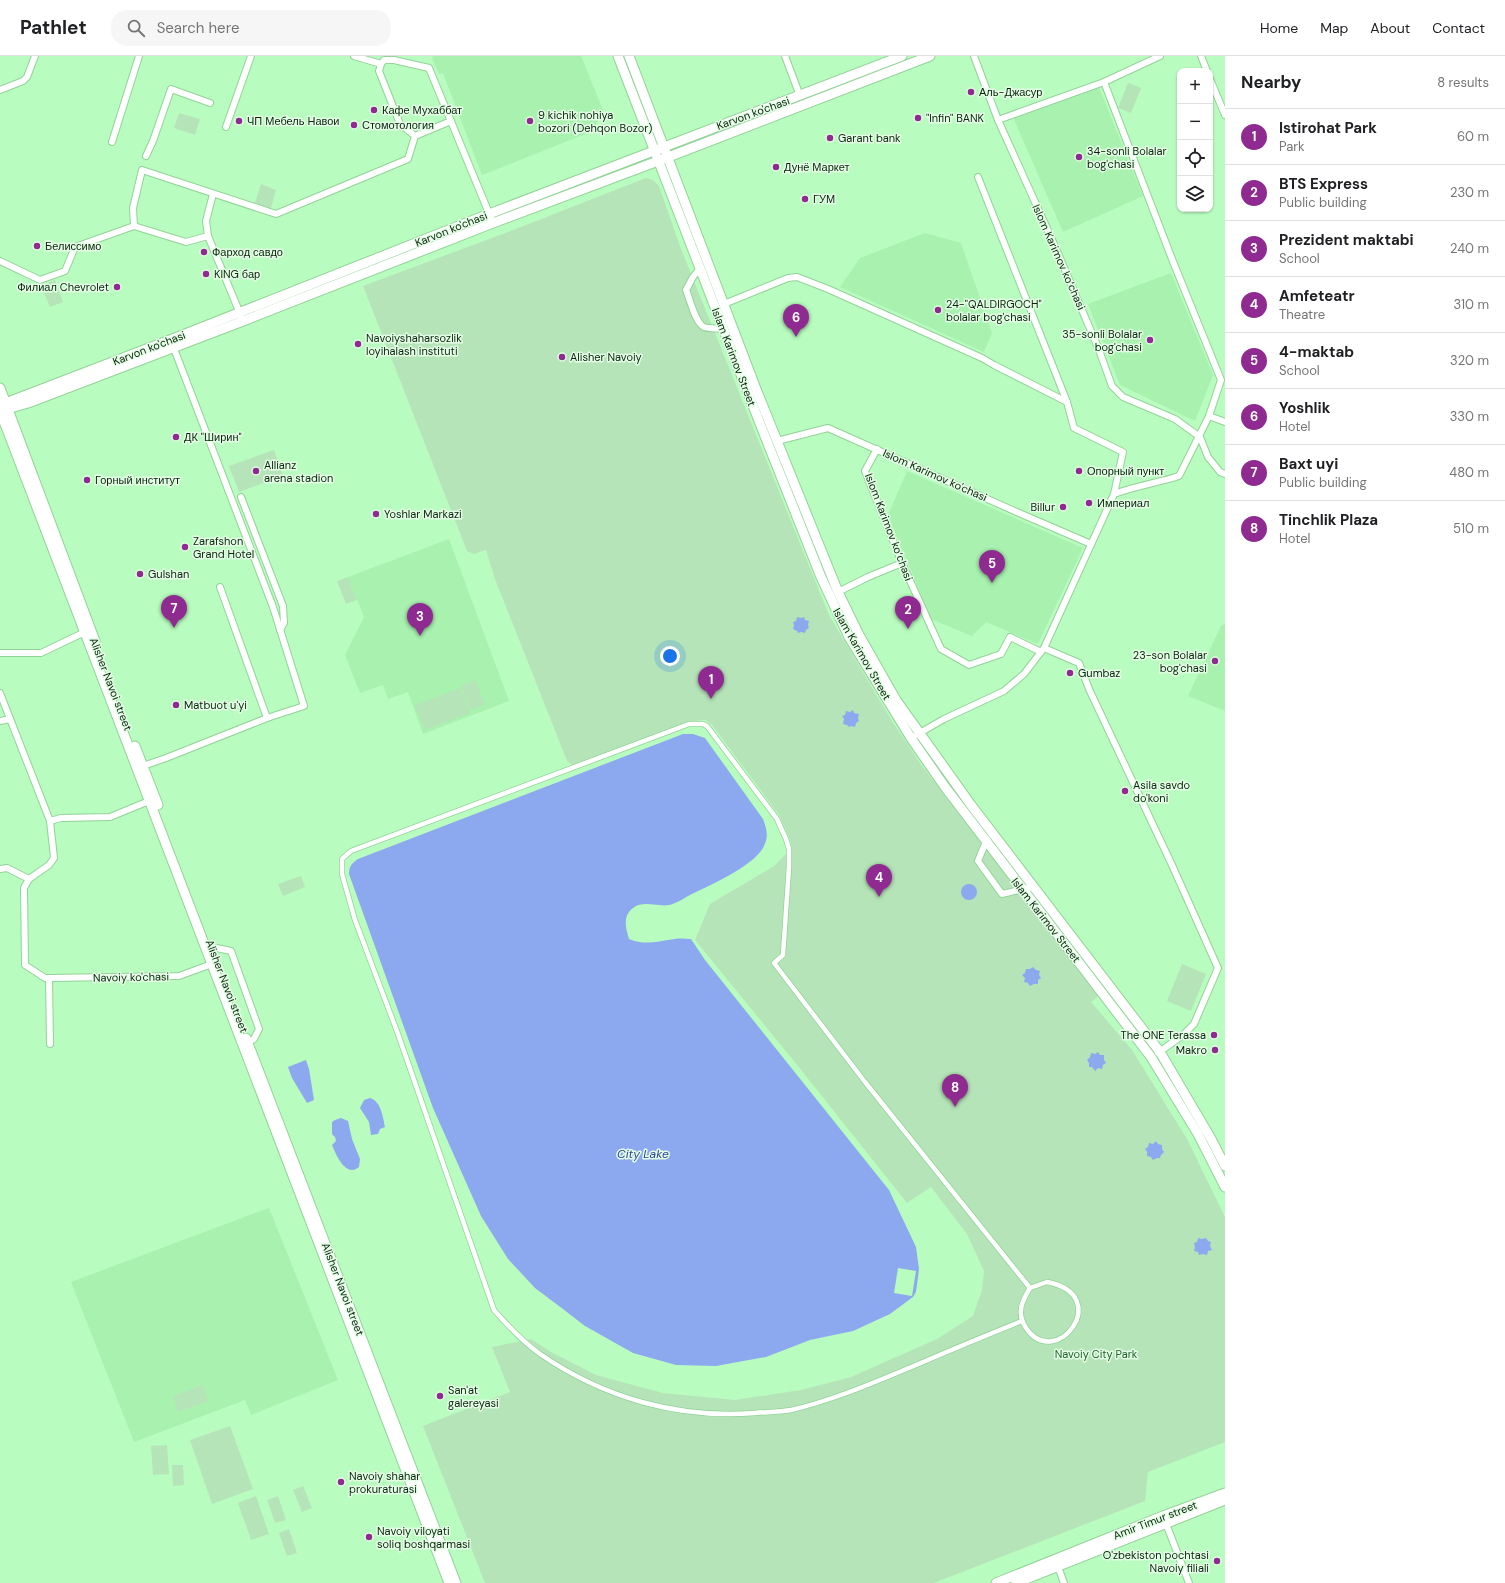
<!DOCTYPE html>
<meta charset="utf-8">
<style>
body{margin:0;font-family:"DM Sans",sans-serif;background:#f6f6f6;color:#202124}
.controls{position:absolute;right:12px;top:12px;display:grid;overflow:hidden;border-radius:8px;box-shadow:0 1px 3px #0004}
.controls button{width:36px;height:36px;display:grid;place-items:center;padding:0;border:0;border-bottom:1px solid #e0e0e0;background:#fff;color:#202124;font:20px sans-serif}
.you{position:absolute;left:670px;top:600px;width:14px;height:14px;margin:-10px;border:3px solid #fff;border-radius:50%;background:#1a73e8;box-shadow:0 0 0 6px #1a73e833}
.badge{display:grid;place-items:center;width:26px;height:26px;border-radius:50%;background:#8e2a90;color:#fff;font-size:13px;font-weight:700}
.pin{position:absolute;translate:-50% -33px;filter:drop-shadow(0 1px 2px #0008)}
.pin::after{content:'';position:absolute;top:21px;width:14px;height:12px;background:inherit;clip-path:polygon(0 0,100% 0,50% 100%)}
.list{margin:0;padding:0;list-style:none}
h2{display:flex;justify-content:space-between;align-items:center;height:52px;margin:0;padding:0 16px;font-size:17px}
h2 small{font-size:13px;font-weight:400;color:#757577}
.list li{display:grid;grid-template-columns:26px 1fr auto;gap:12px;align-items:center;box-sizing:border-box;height:56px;padding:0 16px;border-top:1px solid #e0e0e0}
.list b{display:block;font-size:15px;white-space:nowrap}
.list p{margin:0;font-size:13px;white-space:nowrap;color:#757577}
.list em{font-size:13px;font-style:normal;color:#757577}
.icon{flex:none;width:22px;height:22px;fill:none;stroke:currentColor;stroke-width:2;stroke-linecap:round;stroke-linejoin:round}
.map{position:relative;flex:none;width:1225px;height:1527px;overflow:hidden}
header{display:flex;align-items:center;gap:24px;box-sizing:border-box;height:56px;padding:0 20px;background:#fff;border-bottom:1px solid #e0e0e0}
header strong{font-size:19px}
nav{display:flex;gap:22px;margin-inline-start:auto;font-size:14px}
.search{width:280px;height:36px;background:#f6f6f6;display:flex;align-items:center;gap:10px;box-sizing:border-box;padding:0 14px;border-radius:16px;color:#757577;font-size:15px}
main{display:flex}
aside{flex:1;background:#fff}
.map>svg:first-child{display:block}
</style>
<header>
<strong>Pathlet</strong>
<div class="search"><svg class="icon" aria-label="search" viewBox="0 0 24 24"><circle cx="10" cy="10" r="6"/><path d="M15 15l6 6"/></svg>Search here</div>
<nav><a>Home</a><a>Map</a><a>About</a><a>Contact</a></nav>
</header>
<main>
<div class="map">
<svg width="1225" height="1527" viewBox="0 0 1225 1527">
<rect width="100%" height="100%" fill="#b9fcbf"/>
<g fill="#a8f1af">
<polygon points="433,0 581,0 603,54 593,75 482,119 443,17 439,18 432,2"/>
<polygon points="1098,29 1143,140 1063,176 1013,61"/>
<polygon points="925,177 961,187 992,277 984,296 840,231 860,202"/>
<polygon points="1171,217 1213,319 1195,365 1120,329 1088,248"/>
<polygon points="907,415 1083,492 1038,588 986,566 972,580 931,563 888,459"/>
<polygon points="449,483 509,645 423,678 408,636 388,643 383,629 360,637 345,599 364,561 348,521"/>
<polygon points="1225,568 1225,655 1188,640 1221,570"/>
<polygon points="269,1152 338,1324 251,1359 245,1344 134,1386 71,1226"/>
</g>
<g fill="#b6e4b9">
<polygon points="1128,27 1141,32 1131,57 1118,52"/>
<polygon points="179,57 200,63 195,79 174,72"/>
<polygon points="646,122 653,124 659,130 681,193 829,559 892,665 922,710 1101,938 1091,946 1132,994 1187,1083 1225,1161 1225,1386 1148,1416 1145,1445 934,1527 485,1527 423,1370 510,1336 492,1291 531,1283 551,1296 596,1319 663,1337 735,1344 801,1334 851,1321 937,1283 973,1260 982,1234 984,1215 967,1178 931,1131 907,1147 798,1010 695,884 710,848 774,810 792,792 790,784 779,759 712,669 706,664 694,665 573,709 567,705 495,523 486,494 474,498 467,495 363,230 508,176"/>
<polygon points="261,128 276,134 271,152 255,147"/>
<polygon points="55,224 63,246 50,251 41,229"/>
<polygon points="274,394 283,420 239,436 229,410"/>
<polygon points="348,521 357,544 346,548 337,525"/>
<polygon points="475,624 485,648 470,654 461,630"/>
<polygon points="460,632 470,657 425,674 415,649"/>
<polygon points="301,820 305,831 283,840 278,828"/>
<polygon points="1182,908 1206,918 1191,955 1167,945"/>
<polygon points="203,1329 208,1345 178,1356 173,1340"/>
<polygon points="230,1370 253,1433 212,1448 190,1384"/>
<polygon points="167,1389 169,1418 153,1419 151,1390"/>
<polygon points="172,1409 183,1409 184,1429 173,1430"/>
<polygon points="303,1430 312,1452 302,1456 293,1434"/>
<polygon points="256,1440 269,1478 251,1484 238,1447"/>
<polygon points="278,1440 286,1464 275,1467 267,1444"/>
<polygon points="289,1473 297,1497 287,1500 279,1477"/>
</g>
<g fill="#8ca9ef">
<polygon points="797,561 801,562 804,561 805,564 809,565 808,569 809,572 806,574 805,577 801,576 798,577 797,575 793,573 794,569 793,566 796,565"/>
<polygon points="853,654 854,657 859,658 858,662 859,665 856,667 855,671 851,670 849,671 847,669 843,668 844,663 842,660 845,659 846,655 850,656"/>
<path d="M 683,678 L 693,678 L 705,682 L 763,763 C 767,774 769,781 763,792 C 752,811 708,830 688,840 C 683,843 675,848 669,849 C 658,851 643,844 633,852 C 622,860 626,873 629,883 C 645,890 659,885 675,883 C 680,882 686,883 691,883 L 705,904 L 889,1134 L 916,1191 L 919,1213 L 916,1236 L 913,1241 L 890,1258 L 853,1275 L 810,1284 L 766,1301 L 716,1310 L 676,1309 L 633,1297 L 585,1270 L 559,1250 L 535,1232 L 508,1203 L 481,1160 L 433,1052 L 349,818 C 349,810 352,807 358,803 Z"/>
<circle cx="969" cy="836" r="8"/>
<polygon points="1033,911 1036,914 1040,915 1039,919 1041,922 1038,924 1038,928 1034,928 1030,930 1028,927 1024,926 1025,922 1022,919 1025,917 1026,913 1030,913"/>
<polygon points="1098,996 1100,999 1104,999 1104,1004 1106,1007 1103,1009 1102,1013 1098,1012 1095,1015 1092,1011 1089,1011 1089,1007 1087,1004 1090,1001 1091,997 1095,998"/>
<polygon points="306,1004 309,1013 314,1044 307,1047 292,1022 288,1011"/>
<path d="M 370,1042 C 381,1045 383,1061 385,1071 L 380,1073 L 378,1078 L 371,1079 L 369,1066 L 360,1052 L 364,1044 Z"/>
<path d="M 341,1062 L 348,1065 L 352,1083 L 360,1103 L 359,1111 C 346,1122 336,1099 332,1089 L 336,1085 L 335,1081 L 332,1078 L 332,1066 L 335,1064 Z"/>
<polygon points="1156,1085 1158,1088 1162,1089 1162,1093 1164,1096 1161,1099 1160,1102 1157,1102 1153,1104 1151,1101 1147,1100 1147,1096 1145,1093 1148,1091 1149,1087 1153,1088"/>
<polygon points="1198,1182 1202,1183 1206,1182 1208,1185 1211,1186 1210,1190 1212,1194 1208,1195 1207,1199 1203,1198 1199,1199 1198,1196 1194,1195 1195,1191 1194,1187 1197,1186"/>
</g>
<polygon fill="#b9fcbf" points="898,1212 916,1215 912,1240 894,1237"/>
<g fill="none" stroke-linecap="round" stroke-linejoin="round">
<defs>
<g id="pedestrian">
<path d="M 1047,1226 C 1115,1239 1056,1316 1026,1272 C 1016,1257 1022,1245 1030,1232 Z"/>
<path d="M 1022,1265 C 987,1279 951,1294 916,1309 C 875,1326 834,1344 791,1354 C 779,1356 766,1356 755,1357 C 678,1363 604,1342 540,1298 C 523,1286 508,1270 494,1254 L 398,978 L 355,864 L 342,818 L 342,803 L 351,795 L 689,668 L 703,668 L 707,670 L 777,763 L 786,783 L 789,793 L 789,811 L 783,899 L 774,907 L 865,1026 L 1030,1232"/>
</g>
<g id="minor">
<polyline points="354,0 381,8 384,4 394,4 429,12 493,167"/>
<polyline points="785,0 800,40"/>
<polyline points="974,0 998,64 1054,188 1099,294 1112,330 1123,341 1175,363 1200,381 1208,401 1220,416 1225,418"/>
<polyline points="1201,0 1207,15"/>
<polyline points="381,8 379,15 400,68 415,80"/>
<polyline points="1210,23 1225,59"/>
<polyline points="0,34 23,25 27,21 35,0"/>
<polyline points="998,64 1104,26 1160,0"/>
<polyline points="226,71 251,0"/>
<polyline points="112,86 139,0"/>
<polyline points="146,100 153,85 171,33 210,47"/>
<polyline points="978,121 1067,346 1074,372 1123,396 1114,438"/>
<polyline points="213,138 206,165 208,180 241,260"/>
<polyline points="134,170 133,152 142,114 276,158 408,103 415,80 451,65"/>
<polyline points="0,205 40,224 65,215 75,191 134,170 186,186 208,180"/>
<path d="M 701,211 L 693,221 L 686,234 C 690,243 695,267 704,271 C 709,273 718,272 723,273"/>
<polyline points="724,248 788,222 797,221 828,233 982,302 994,309 1067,346"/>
<polyline points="1209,360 1225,366"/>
<polyline points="777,385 828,372 1019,457 1091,488"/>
<polyline points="877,393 865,415 902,507 941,593 969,609 1001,598 1010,581 1041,596"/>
<polyline points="241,441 283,550 284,567 280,574"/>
<polyline points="220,531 267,662"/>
<polyline points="838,536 868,521 902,507"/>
<path d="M 1044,592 L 1114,438 C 1135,430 1157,427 1179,420 L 1209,360 L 1221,324 L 1172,203 L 1104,26"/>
<polyline points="0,597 41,597 87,575"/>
<polyline points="0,637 50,765"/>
<polyline points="0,665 10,663"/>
<polyline points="911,682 944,663 1004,635 1024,618 1044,592 1079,607 1089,633 1172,809 1218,912 1194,968 1183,979 1158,997"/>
<polyline points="140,711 166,702 267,662 304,650 273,551 173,290"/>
<polyline points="987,783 978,805 1002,838 1032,831"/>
<polyline points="0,813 7,812 29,823 24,832 25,909 45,922 49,922 179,920 212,908"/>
<polyline points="29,823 49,809 54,802 50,765 61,762 110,761 149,745"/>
<polyline points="212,891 231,895 259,973 254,983 248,986"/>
<polyline points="49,922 50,988"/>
<polyline points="1165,1465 1189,1527"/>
<polyline points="1057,1508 1064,1527"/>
</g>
<g id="secondary">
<polyline points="618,0 759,365 821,521 849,581 911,682 945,731 1151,1001 1198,1078 1225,1131"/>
<polyline points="629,0 756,333 838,536 859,579 896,644 971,749 1160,996 1210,1081 1225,1110"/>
<polyline points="0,332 95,585"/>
<polyline points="3,348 170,284 489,158 902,0"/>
<polyline points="135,690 158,749"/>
<polyline points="246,982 456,1527"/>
<polyline points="449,1527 0,355 28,347 243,265 493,167 658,105 930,0"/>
<polyline points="996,1527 1163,1460 1225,1437"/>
<polyline points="1016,1527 1225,1444"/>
</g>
</defs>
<use href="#pedestrian" stroke="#92d398" stroke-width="6"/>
<use href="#minor" stroke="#92d398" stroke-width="8"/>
<use href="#secondary" stroke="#92d398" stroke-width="11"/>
<use href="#pedestrian" stroke="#fff" stroke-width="4.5"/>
<use href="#minor" stroke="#fff" stroke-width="6"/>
<use href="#secondary" stroke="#fff" stroke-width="9"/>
</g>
<g fill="#8e2a90" stroke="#e4fee5" stroke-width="1.5">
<circle cx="971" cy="36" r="4"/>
<circle cx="374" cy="54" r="4"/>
<circle cx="918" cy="62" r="4"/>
<circle cx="239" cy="65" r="4"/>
<circle cx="530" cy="65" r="4"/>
<circle cx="354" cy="69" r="4"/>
<circle cx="830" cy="82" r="4"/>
<circle cx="1079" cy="101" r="4"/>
<circle cx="776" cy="111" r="4"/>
<circle cx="805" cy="143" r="4"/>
<circle cx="37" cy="190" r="4"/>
<circle cx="204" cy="196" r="4"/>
<circle cx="206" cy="218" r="4"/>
<circle cx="117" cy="231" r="4"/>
<circle cx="938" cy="254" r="4"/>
<circle cx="1150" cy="284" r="4"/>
<circle cx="358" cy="288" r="4"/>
<circle cx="562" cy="301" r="4"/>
<circle cx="176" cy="381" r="4"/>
<circle cx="256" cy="415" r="4"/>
<circle cx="1079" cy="415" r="4"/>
<circle cx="87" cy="424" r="4"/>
<circle cx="1089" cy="447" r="4"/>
<circle cx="1063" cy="451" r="4"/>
<circle cx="376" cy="458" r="4"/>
<circle cx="185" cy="491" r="4"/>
<circle cx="140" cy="518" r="4"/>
<circle cx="1215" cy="605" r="4"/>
<circle cx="1070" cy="617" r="4"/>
<circle cx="176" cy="649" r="4"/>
<circle cx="1125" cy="735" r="4"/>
<circle cx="1214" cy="979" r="4"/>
<circle cx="1215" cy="994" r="4"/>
<circle cx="440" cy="1340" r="4"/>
<circle cx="341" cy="1426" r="4"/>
<circle cx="369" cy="1481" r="4"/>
<circle cx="1217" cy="1505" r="4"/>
</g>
<g text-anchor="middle" stroke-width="3" stroke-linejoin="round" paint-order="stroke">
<g font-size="11" fill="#09230d" stroke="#e4fee5" text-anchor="start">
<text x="979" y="40">Аль-Джасур</text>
<text x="382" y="58">Кафе Мухаббат</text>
<text x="538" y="63">9 kichik nohiya<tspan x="538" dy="13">bozori (Dehqon Bozor)</tspan></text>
<text x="926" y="66">"Infin" BANK</text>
<text x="247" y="69">ЧП Мебель Навои</text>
<text x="362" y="73">Стомотология</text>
<text x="838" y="86">Garant bank</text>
<text x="1087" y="99">34-sonli Bolalar<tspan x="1087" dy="13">bog'chasi</tspan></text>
<text x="784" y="115">Дунё Маркет</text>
<text x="813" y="147">ГУМ</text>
<text x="45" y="194">Белиссимо</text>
<text x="212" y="200">Фарход савдо</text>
<text x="214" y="222">KING бар</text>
<text x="109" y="235" text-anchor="end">Филиал Chevrolet</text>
<text x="946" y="252">24-"QALDIRGOCH"<tspan x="946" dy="13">bolalar bog'chasi</tspan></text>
<text x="1142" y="282" text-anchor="end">35-sonli Bolalar<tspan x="1142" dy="13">bog'chasi</tspan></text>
<text x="366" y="286">Navoiyshaharsozlik<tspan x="366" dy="13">loyihalash instituti</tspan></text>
<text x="570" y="305">Alisher Navoiy</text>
<text x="184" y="385">ДК "Ширин"</text>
<text x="264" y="413">Allianz<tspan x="264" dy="13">arena stadion</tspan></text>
<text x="1087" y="419">Опорный пункт</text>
<text x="95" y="428">Горный институт</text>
<text x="1097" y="451">Империал</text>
<text x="1055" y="455" text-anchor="end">Billur</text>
<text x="384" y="462">Yoshlar Markazi</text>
<text x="193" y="489">Zarafshon<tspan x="193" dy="13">Grand Hotel</tspan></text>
<text x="148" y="522">Gulshan</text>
<text x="1207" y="603" text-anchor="end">23-son Bolalar<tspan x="1207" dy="13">bog'chasi</tspan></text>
<text x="1078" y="621">Gumbaz</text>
<text x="184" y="653">Matbuot u'yi</text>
<text x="1133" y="733">Asila savdo<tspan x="1133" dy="13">do'koni</tspan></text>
<text x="1206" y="983" text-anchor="end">The ONE Terassa</text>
<text x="1207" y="998" text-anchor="end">Makro</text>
<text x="448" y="1338">San'at<tspan x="448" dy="13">galereyasi</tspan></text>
<text x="349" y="1424">Navoiy shahar<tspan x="349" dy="13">prokuraturasi</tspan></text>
<text x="377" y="1479">Navoiy viloyati<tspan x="377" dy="13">soliq boshqarmasi</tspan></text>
<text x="1209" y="1503" text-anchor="end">O'zbekiston pochtasi<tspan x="1209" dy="13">Navoiy filiali</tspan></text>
</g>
<g font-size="11" fill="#09230d" stroke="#e4fee5">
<text transform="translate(753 57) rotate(-20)" y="4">Karvon ko'chasi</text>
<text transform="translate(451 173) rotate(-22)" y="4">Karvon ko'chasi</text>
<text transform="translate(1059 201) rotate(66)" y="4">Islom Karimov ko‘chasi</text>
<text transform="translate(149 292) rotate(-21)" y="4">Karvon ko'chasi</text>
<text transform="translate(734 301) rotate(69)" y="4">Islam Karimov Street</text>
<text transform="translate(935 419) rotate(24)" y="4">Islom Karimov ko'chasi</text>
<text transform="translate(889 471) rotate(69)" y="4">Islom Karimov ko‘chasi</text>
<text transform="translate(862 598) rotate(60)" y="4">Islam Karimov Street</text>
<text transform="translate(111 628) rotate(69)" y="4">Alisher Navoi street</text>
<text transform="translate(1046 864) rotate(52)" y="4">Islam Karimov Street</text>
<text transform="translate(131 921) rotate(-1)" y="4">Navoiy ko'chasi</text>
<text transform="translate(227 930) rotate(69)" y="4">Alisher Navoi street</text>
<text transform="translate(343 1233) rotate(69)" y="4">Alisher Navoi street</text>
<text transform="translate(1155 1464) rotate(-21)" y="4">Amir Timur street</text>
</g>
<g font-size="11" fill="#1f632c" stroke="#e4fee5">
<text x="1096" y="1302">Navoiy City Park</text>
</g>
<g font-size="12" font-style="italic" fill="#2b4597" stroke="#e4fee5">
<text x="643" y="1102">City Lake</text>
</g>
</g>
</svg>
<div class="controls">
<button>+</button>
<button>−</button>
<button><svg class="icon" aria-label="locate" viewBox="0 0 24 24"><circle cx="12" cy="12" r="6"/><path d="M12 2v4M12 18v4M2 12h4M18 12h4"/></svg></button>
<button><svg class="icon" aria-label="layers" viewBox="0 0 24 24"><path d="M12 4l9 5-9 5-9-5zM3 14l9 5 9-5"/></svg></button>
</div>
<div class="you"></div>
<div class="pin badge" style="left:711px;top:643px">1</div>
<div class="pin badge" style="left:908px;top:573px">2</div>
<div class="pin badge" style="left:420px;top:580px">3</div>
<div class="pin badge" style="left:879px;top:841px">4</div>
<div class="pin badge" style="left:992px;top:527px">5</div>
<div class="pin badge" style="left:796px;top:281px">6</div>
<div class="pin badge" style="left:174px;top:572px">7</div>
<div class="pin badge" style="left:955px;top:1051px">8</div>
</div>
<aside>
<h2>Nearby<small>8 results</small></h2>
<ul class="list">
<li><span class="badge">1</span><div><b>Istirohat Park</b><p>Park</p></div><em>60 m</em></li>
<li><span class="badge">2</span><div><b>BTS Express</b><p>Public building</p></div><em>230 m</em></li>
<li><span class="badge">3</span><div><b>Prezident maktabi</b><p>School</p></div><em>240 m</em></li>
<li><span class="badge">4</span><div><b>Amfeteatr</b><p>Theatre</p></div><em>310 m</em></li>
<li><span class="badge">5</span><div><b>4-maktab</b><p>School</p></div><em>320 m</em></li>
<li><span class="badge">6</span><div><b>Yoshlik</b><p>Hotel</p></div><em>330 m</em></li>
<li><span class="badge">7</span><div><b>Baxt uyi</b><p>Public building</p></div><em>480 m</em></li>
<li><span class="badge">8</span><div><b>Tinchlik Plaza</b><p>Hotel</p></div><em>510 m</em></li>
</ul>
</aside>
</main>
